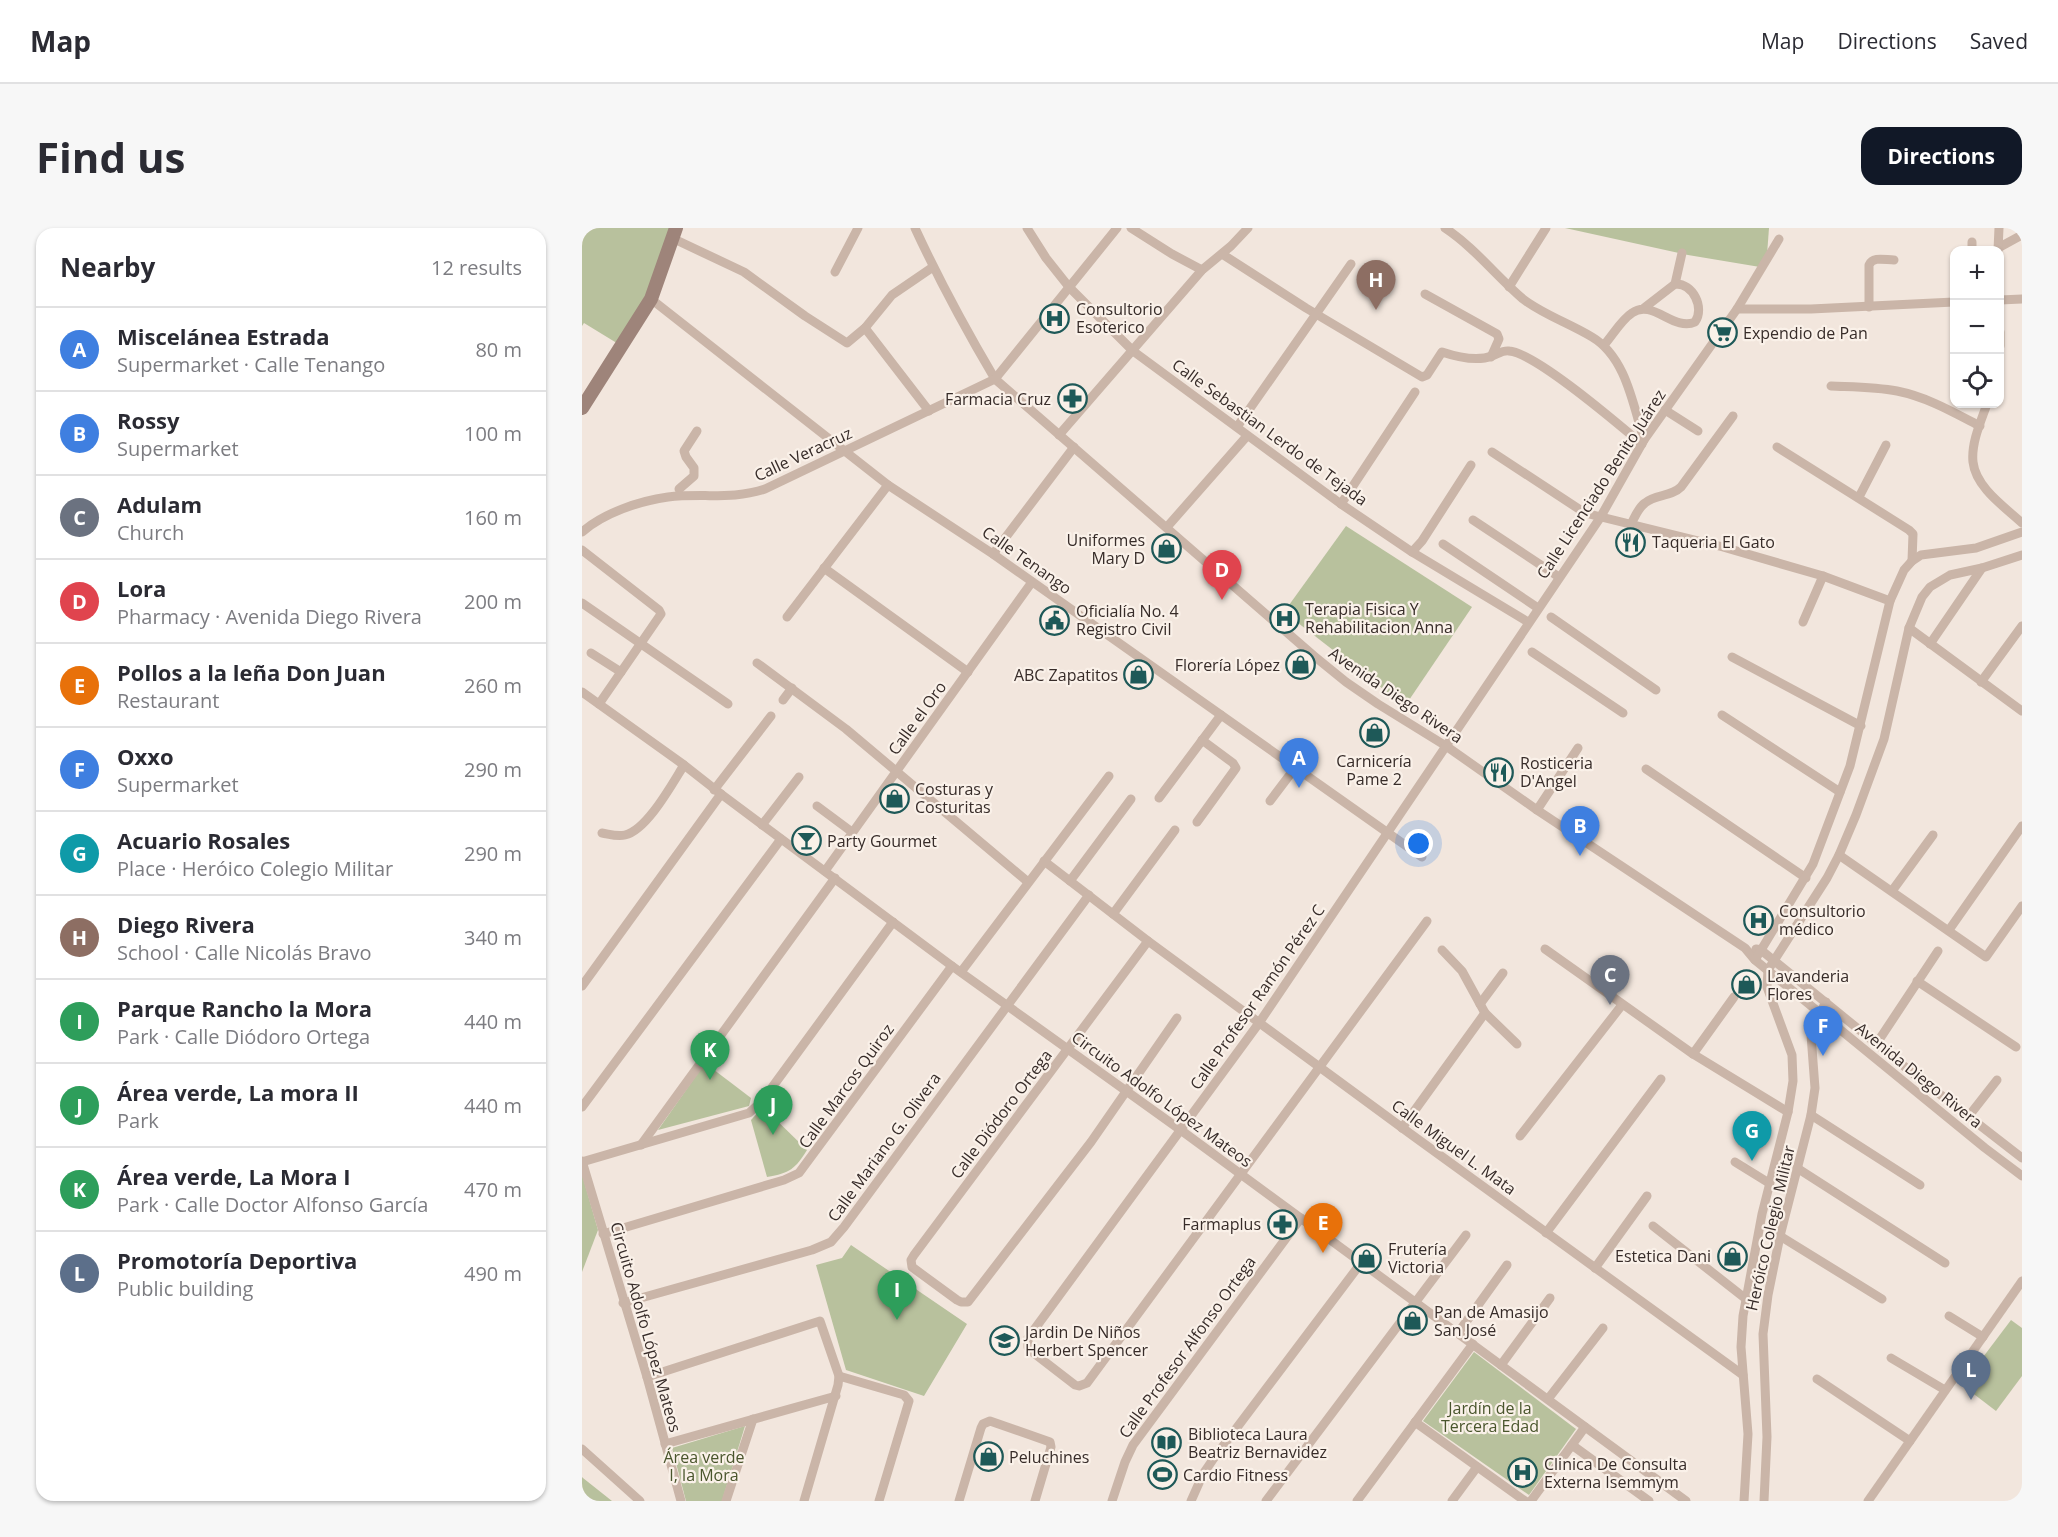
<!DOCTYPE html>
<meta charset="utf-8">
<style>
body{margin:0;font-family:"Open Sans",sans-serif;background:#f7f7f7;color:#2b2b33}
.controls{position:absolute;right:18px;top:18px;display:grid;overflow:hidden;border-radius:12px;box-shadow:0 2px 4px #0004}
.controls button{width:54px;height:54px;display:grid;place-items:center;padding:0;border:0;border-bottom:2px solid #e1e1e2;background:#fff;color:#2b2b33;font:30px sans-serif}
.you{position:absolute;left:837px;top:616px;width:21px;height:21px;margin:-15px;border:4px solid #fff;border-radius:50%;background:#1a73e8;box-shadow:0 0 0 9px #1a73e833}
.badge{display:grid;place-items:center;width:39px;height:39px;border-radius:50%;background:#111827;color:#fff;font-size:20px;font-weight:700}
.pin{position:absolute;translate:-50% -50px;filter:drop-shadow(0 2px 3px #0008)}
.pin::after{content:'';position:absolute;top:32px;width:21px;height:18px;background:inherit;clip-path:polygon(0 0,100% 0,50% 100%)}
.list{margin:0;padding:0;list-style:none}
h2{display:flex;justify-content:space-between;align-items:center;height:78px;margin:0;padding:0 24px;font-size:26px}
h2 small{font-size:20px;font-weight:400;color:#7c7c81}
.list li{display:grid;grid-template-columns:39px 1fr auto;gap:18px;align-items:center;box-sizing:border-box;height:84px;padding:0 24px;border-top:2px solid #e1e1e2}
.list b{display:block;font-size:22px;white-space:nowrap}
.list p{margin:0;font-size:20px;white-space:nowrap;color:#7c7c81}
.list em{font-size:20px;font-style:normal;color:#7c7c81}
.icon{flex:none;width:33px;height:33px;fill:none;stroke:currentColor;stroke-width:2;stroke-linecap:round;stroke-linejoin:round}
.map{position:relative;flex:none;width:1440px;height:1273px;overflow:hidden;border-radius:18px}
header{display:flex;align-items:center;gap:36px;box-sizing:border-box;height:84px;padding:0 30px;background:#fff;border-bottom:2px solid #e1e1e2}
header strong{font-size:28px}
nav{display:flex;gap:33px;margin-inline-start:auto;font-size:21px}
.intro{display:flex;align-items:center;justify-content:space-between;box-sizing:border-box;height:144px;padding:0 36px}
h1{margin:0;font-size:42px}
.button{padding:15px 27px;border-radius:18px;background:#111827;color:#fff;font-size:21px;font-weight:700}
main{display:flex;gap:36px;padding:0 36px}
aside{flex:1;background:#fff;border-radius:18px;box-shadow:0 2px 4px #0004}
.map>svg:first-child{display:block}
</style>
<header>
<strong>Map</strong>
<nav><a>Map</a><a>Directions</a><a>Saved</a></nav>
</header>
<div class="intro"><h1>Find us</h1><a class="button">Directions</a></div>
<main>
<aside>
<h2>Nearby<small>12 results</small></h2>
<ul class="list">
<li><span class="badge" style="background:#3f7fe0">A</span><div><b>Miscelánea Estrada</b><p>Supermarket · Calle Tenango</p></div><em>80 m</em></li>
<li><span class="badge" style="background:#3f7fe0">B</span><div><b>Rossy</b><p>Supermarket</p></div><em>100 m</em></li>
<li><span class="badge" style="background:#6b7280">C</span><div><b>Adulam</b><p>Church</p></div><em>160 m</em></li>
<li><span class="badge" style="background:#e0444e">D</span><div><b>Lora</b><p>Pharmacy · Avenida Diego Rivera</p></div><em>200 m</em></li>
<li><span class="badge" style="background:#e8710a">E</span><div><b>Pollos a la leña Don Juan</b><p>Restaurant</p></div><em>260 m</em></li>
<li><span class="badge" style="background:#3f7fe0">F</span><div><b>Oxxo</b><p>Supermarket</p></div><em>290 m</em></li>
<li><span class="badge" style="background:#0f9aa8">G</span><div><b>Acuario Rosales</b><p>Place · Heróico Colegio Militar</p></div><em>290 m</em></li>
<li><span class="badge" style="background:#8d6e63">H</span><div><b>Diego Rivera</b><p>School · Calle Nicolás Bravo</p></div><em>340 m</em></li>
<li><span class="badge" style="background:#2e9e5b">I</span><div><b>Parque Rancho la Mora</b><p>Park · Calle Diódoro Ortega</p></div><em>440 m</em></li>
<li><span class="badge" style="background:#2e9e5b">J</span><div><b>Área verde, La mora II</b><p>Park</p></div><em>440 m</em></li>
<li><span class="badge" style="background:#2e9e5b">K</span><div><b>Área verde, La Mora I</b><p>Park · Calle Doctor Alfonso García</p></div><em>470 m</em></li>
<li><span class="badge" style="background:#5c6f8a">L</span><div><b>Promotoría Deportiva</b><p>Public building</p></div><em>490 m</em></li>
</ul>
</aside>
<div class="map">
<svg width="1440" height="1273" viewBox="0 0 1440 1273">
<rect width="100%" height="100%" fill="#f2e6dd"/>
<g fill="#b8c19d">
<polygon points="0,0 93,0 77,42 38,117 2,95 0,98"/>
<polygon points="983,0 1187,0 1184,40 1106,27"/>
<polygon points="764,298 890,379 823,478 702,384"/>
<polygon points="123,835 169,870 167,878 76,902"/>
<path d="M 181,879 L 225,922 C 213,941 208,945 185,949 L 169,892 Z"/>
<polygon points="0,946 16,1002 0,1044"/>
<polygon points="269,1017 385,1096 342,1168 264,1142 234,1037 260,1030"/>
<polygon points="1429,1092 1440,1100 1440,1148 1414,1183 1380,1157"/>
<polygon points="892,1124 994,1201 947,1267 841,1193"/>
<polygon points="163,1198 140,1273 104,1273 90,1220"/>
<polygon points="0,1249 1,1250 30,1273 0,1273"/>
</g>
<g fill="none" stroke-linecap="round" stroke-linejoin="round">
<g stroke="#cab5a8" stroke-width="9">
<path d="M 333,0 C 357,52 384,102 413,151 L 732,428 L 764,454 L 796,476 L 864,518 L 955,582 L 1163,720 L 1173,732 L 1403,920 L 1440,948"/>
<polyline points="445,0 464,30 487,59 551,123 759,276 830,324 946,394"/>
<polyline points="549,0 590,26 620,42"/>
<path d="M 863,0 C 893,20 914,48 941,71 C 962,87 987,95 1010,109 C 1044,129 1051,177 1062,212"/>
<polyline points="90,10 162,44 223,88 265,115 283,100 310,67 351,39"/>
<polyline points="1416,20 1440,7"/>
<polyline points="1390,22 1390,14"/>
<polyline points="1416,22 1417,0"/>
<path d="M 640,26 L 724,80 L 840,149 L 845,147 L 860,124 C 875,129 894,134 910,128 C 916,126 921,122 927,123 C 954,125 1036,196 1060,216"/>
<polyline points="253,44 276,0"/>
<polyline points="1093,56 1100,25"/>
<polyline points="927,59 964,0"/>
<polyline points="843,66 915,106 917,111 909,129"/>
<polyline points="69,71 306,257 411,326 840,629"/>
<polyline points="1418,72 1440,71"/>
<path d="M 1287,79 L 1287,37 C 1291,28 1303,32 1312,32"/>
<polyline points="1155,81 1229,81 1372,74"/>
<polyline points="283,100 347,183"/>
<polyline points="1418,104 1418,118"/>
<path d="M 1022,117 C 1031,107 1039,92 1050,85 C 1070,70 1092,104 1113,94 C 1123,80 1111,55 1093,56 L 1062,80"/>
<path d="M 1249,158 C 1271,159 1294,159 1315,163 C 1345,169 1371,184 1398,198"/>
<path d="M 1405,176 C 1399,193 1389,215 1391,234 C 1394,260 1423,279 1440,295"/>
<polyline points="1083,182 1116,203"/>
<polyline points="655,199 769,36"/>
<polyline points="477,207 620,42 649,18 666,0"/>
<polyline points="1195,219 1327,302 1331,306 1330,333"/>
<polyline points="910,224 1003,285 1141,319 1241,348 1308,373"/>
<polyline points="97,261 112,248 112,240 104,229 102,223 115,203"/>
<polyline points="1277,269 1304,217"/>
<polyline points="759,276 833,164"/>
<polyline points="891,292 977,349"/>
<path d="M 1049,296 C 1053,289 1056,280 1063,275 C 1073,266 1089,269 1099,259 L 1151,188"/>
<polyline points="585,299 665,208"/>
<path d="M 0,304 C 22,285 57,273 86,269 C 119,265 151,272 183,261 L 413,151 L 535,0"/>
<polyline points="861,316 956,380"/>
<polyline points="0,322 77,382 79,386 17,476"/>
<polyline points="830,324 840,313 889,237"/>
<polyline points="411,326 492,219"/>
<polyline points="242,340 386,444"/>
<polyline points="0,375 146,476"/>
<polyline points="205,389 306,257"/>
<polyline points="969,389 1074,462"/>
<polyline points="1221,394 1241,348"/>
<polyline points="1327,400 1440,483"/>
<polyline points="1348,416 1400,340"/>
<polyline points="950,424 1041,485"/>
<polyline points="9,425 39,444"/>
<polyline points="1150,429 1279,498"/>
<polyline points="175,435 264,501 446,654"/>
<polyline points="1399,454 1440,398"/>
<polyline points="0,464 102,537 139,566 370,738 600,903 1104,1273"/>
<polyline points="201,472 210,460"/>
<polyline points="1140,487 1258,564"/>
<polyline points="1064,541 1224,650"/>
<polyline points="132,562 189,488"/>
<polyline points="577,570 639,487"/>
<polyline points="688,573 713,540"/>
<polyline points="235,578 270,604"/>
<polyline points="955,582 996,520"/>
<polyline points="615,594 654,540 651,535 620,512"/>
<polyline points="180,597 217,549"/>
<path d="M 20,605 C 27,606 35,609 43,607 C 65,602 90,556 102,537"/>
<polyline points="1257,627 1404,729 1440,678"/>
<polyline points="462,633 566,713 830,907 1161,1147"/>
<polyline points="243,643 450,354"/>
<polyline points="488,653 549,571"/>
<polyline points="1310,663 1351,607"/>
<polyline points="531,686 593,602"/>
<polyline points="845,693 505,1155 497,1158 493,1157 449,1123 446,1119 446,1110 677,795 1018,290 1062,212 1155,81 1197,11"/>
<polyline points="1367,702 1440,598"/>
<polyline points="566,713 332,1027 329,1032 330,1039 375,1072 379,1074 386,1074 509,914 595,790"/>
<polyline points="963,721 1111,826 1206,884"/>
<polyline points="1174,721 1179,722 1328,843 1440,930"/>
<polyline points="860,722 880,743 903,785 935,816"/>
<polyline points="1173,732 1231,636 1268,538 1308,373 1322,342 1330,333 1339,327 1394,320 1440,304"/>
<polyline points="379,744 527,548"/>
<polyline points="1335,753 1434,819"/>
<polyline points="0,758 139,566"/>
<polyline points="898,776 921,745"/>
<polyline points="1295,815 1356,723"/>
<polyline points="1111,826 1152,769"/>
<polyline points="0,879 199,611"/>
<polyline points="1229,887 1338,957"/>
<polyline points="1386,889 1415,852"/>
<polyline points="820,900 903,785"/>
<polyline points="938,908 1040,777"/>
<polyline points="59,917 253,650"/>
<polyline points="0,933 65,1149 99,1273"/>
<polyline points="0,934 167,885 181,872 194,854 311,694"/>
<polyline points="1153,934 1187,955"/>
<polyline points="1215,940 1363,1035"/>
<polyline points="1071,998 1164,1071"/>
<polyline points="964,1005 1079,851"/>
<polyline points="21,1006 202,952 217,945 370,738"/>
<polyline points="1198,1008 1300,1071"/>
<polyline points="1013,1040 1065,968"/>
<polyline points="41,1075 230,1022 249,1014 262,999 507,667"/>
<polyline points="1367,1088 1401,1109"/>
<polyline points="876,1105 925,1037"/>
<polyline points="1309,1130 1363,1162"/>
<polyline points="919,1137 968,1070"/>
<polyline points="257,1148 322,1167 327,1173 297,1273"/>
<polyline points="65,1149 238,1093 257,1148 256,1157 222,1273"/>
<polyline points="1235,1151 1328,1213"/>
<polyline points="966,1171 1021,1100"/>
<polyline points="833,1194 943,1273"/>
<polyline points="83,1216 254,1168"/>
<polyline points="990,1217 1067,1273"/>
<polyline points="0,1221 58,1273"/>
<polyline points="144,1273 171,1191"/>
<polyline points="377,1273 399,1200 401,1196 408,1193 468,1214 469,1219 453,1273"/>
<polyline points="530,1273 543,1234 551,1217 719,990"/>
<polyline points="609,1273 621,1246 632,1230 779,1035"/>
<polyline points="684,1273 884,1007"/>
<polyline points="775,1273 891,1116"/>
<polyline points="870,1273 895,1239"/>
<polyline points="949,1273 1003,1199"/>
<polyline points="1162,1273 1166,1206 1159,1119 1161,1088 1180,986 1206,884 1211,853 1210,827 1185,759 1186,742 1245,650 1257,627 1274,587 1302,511 1327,400 1340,369 1348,359 1368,347 1400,340 1440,327"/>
<polyline points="1182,1273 1185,1209 1181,1106 1186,1067 1198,1008 1229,887 1233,860 1229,807 1231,798 1244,774"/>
<polyline points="1286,1273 1440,1053"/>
</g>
<polyline stroke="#9e847a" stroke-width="14" points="0,180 69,71 94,0"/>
</g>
<defs>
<symbol id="hospital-ring" viewBox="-11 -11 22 22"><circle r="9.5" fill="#faf1e9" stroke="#1e5958" stroke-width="1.5"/><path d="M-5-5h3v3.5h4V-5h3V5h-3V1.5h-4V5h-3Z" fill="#1e5958"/></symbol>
<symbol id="supermarket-ring" viewBox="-11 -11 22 22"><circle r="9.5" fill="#faf1e9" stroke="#1e5958" stroke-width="1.5"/><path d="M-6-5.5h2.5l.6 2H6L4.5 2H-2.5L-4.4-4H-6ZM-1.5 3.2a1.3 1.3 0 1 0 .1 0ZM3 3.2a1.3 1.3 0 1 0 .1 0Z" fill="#1e5958"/></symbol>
<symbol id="pharmacy-ring" viewBox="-11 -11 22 22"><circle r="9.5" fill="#faf1e9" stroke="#1e5958" stroke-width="1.5"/><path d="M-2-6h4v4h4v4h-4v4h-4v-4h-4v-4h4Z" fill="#1e5958"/></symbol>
<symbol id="restaurant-ring" viewBox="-11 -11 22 22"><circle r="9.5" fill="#faf1e9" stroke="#1e5958" stroke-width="1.5"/><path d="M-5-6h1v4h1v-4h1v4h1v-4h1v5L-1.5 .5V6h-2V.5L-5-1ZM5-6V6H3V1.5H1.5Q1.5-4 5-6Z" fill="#1e5958"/></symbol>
<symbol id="shop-ring" viewBox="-11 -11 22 22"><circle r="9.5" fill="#faf1e9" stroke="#1e5958" stroke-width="1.5"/><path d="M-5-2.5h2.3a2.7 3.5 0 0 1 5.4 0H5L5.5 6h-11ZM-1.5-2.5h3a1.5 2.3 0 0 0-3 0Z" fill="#1e5958"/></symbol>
<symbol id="civic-ring" viewBox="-11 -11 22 22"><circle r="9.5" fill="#faf1e9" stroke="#1e5958" stroke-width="1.5"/><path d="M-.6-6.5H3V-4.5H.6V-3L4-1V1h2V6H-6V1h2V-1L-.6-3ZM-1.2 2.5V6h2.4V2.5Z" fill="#1e5958"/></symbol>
<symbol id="bar-ring" viewBox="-11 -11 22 22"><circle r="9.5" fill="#faf1e9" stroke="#1e5958" stroke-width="1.5"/><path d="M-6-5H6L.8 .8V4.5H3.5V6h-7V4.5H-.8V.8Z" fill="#1e5958"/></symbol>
<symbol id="school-ring" viewBox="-11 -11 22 22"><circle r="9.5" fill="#faf1e9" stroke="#1e5958" stroke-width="1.5"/><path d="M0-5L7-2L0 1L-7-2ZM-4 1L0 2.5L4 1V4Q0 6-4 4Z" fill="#1e5958"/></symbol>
<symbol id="library-ring" viewBox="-11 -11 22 22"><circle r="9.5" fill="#faf1e9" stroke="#1e5958" stroke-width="1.5"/><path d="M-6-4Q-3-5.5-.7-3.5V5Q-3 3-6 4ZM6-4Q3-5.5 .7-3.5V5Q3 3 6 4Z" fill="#1e5958"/></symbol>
<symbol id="stadium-ring" viewBox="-11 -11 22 22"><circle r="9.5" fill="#faf1e9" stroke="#1e5958" stroke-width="1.5"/><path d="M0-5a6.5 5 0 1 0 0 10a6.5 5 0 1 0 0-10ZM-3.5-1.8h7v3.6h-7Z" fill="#1e5958"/></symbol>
</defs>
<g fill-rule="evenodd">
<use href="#hospital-ring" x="456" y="74" width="33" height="33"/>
<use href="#supermarket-ring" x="1124" y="88" width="33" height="33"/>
<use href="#pharmacy-ring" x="474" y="154" width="33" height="33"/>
<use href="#restaurant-ring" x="1032" y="298" width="33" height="33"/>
<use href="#shop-ring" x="568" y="304" width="33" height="33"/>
<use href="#hospital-ring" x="686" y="374" width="33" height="33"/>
<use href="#civic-ring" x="456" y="376" width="33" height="33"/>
<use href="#shop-ring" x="702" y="420" width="33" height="33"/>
<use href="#shop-ring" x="540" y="430" width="33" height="33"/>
<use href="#shop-ring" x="776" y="488" width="33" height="33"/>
<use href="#restaurant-ring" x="900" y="528" width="33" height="33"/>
<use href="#shop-ring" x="296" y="554" width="33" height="33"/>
<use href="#bar-ring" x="208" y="596" width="33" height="33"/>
<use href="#hospital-ring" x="1160" y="676" width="33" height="33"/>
<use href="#shop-ring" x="1148" y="740" width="33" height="33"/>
<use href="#pharmacy-ring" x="684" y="980" width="33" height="33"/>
<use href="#shop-ring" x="1134" y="1012" width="33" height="33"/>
<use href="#shop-ring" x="768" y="1014" width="33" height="33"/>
<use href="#shop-ring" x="814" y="1076" width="33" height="33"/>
<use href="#school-ring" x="406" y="1096" width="33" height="33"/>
<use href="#library-ring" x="568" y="1198" width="33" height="33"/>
<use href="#shop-ring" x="390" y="1212" width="33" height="33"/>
<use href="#hospital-ring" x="924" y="1228" width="33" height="33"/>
<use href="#stadium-ring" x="564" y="1230" width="33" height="33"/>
</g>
<g text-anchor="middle" stroke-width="4.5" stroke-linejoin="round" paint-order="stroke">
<g font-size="16" fill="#372c29" stroke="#faf1e9" text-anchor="start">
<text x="494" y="87">Consultorio<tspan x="494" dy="18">Esoterico</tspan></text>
<text x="1161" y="111">Expendio de Pan</text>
<text x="469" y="177" text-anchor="end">Farmacia Cruz</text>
<text x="563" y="318" text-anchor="end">Uniformes<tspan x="563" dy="18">Mary D</tspan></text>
<text x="1070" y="320">Taqueria El Gato</text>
<text x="723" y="387">Terapia Fisica Y<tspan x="723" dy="18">Rehabilitacion Anna</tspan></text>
<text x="494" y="389">Oficialía No. 4<tspan x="494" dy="18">Registro Civil</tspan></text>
<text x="698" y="443" text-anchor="end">Florería López</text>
<text x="536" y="453" text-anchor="end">ABC Zapatitos</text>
<text x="792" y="539" text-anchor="middle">Carnicería<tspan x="792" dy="18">Pame 2</tspan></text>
<text x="938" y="541">Rosticeria<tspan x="938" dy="18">D'Angel</tspan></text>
<text x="333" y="567">Costuras y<tspan x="333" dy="18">Costuritas</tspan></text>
<text x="245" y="619">Party Gourmet</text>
<text x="1197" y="689">Consultorio<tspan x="1197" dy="18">médico</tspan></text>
<text x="1185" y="754">Lavanderia<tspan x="1185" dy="18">Flores</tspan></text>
<text x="679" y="1002" text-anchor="end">Farmaplus</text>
<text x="806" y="1027">Frutería<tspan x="806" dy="18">Victoria</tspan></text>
<text x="1129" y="1034" text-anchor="end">Estetica Dani</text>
<text x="852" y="1090">Pan de Amasijo<tspan x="852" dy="18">San José</tspan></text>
<text x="443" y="1110">Jardin De Niños<tspan x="443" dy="18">Herbert Spencer</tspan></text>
<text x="606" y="1212">Biblioteca Laura<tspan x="606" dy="18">Beatriz Bernavidez</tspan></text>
<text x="427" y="1235">Peluchines</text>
<text x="962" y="1242">Clinica De Consulta<tspan x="962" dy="18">Externa Isemmym</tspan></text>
<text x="601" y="1253">Cardio Fitness</text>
</g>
<g font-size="16" fill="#372c29" stroke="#faf1e9">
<text transform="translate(688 204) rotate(36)" y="6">Calle Sebastian Lerdo de Tejada</text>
<text transform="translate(221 226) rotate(-25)" y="6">Calle Veracruz</text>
<text transform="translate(1019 256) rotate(-57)" y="6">Calle Licenciado Benito Juárez</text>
<text transform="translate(445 332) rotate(35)" y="6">Calle Tenango</text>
<text transform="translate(814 467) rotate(34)" y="6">Avenida Diego Rivera</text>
<text transform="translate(335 490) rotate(-54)" y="6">Calle el Oro</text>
<text transform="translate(675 769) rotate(-55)" y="6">Calle Profesor Ramón Pérez C</text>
<text transform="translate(1337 847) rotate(39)" y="6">Avenida Diego Rivera</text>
<text transform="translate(264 858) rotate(-54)" y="6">Calle Marcos Quiroz</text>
<text transform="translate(580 871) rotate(36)" y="6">Circuito Adolfo López Mateos</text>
<text transform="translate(419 886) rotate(-53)" y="6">Calle Diódoro Ortega</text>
<text transform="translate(302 919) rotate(-54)" y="6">Calle Mariano G. Olivera</text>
<text transform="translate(872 919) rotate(36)" y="6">Calle Miguel L. Mata</text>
<text transform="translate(1188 1000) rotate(-77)" y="6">Heróico Colegio Militar</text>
<text transform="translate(64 1099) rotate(74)" y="6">Circuito Adolfo López Mateos</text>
<text transform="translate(605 1119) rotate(-54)" y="6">Calle Profesor Alfonso Ortega</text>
</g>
<g font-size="16" fill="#49552c" stroke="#faf1e9">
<text x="908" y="1186">Jardín de la<tspan x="908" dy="18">Tercera Edad</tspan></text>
<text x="122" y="1235">Área verde<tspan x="122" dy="18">I, la Mora</tspan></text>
</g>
</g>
</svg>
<div class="controls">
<button>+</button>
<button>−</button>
<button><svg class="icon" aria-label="locate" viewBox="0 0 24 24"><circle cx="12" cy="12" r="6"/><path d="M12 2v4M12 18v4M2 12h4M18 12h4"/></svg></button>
</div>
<div class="you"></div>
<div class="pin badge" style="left:717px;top:560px;background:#3f7fe0">A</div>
<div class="pin badge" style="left:998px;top:628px;background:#3f7fe0">B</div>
<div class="pin badge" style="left:1028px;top:777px;background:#6b7280">C</div>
<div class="pin badge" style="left:640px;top:372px;background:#e0444e">D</div>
<div class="pin badge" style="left:741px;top:1025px;background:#e8710a">E</div>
<div class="pin badge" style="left:1241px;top:828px;background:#3f7fe0">F</div>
<div class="pin badge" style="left:1170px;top:933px;background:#0f9aa8">G</div>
<div class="pin badge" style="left:794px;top:82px;background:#8d6e63">H</div>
<div class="pin badge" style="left:315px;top:1092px;background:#2e9e5b">I</div>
<div class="pin badge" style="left:191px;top:907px;background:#2e9e5b">J</div>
<div class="pin badge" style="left:128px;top:852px;background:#2e9e5b">K</div>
<div class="pin badge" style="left:1389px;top:1172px;background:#5c6f8a">L</div>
</div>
</main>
